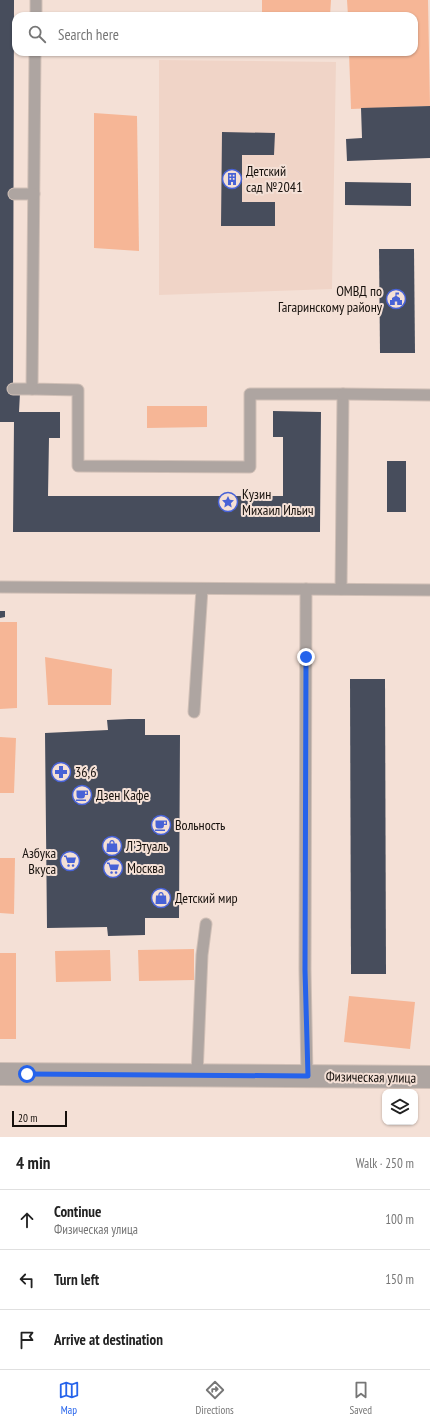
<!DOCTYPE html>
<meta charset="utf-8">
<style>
body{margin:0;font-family:"PT Sans Narrow",sans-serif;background:#f6f6f6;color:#222}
.controls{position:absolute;right:12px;bottom:12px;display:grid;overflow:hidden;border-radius:8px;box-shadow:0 1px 3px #0004}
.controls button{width:36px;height:36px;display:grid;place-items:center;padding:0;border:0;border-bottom:1px solid #e0e0e0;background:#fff;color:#222;font:20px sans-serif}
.scale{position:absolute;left:12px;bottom:10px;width:55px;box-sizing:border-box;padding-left:4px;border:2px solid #16100c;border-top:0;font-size:11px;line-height:14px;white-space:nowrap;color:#16100c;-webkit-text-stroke:3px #f4e0d6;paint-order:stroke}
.stop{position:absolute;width:12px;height:12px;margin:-9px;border:3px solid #2563eb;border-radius:50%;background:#fff}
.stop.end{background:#2563eb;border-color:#fff;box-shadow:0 1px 4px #0008}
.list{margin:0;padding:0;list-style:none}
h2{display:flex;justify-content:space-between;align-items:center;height:52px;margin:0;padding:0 16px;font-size:17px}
h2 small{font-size:13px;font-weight:400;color:#767676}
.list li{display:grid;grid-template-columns:26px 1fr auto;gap:12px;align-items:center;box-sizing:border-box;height:60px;padding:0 16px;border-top:1px solid #e0e0e0}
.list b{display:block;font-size:15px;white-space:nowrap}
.list p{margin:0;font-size:13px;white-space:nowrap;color:#767676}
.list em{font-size:13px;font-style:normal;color:#767676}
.icon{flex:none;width:22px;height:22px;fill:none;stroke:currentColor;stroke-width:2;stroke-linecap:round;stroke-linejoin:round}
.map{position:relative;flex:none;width:430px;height:1137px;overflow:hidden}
.search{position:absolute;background:#fff;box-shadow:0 1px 3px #0004;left:12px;right:12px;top:12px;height:44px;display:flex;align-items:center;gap:10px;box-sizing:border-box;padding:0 14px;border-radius:12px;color:#767676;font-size:15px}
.sheet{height:232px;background:#fff}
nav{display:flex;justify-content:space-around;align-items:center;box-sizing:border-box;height:56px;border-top:1px solid #e0e0e0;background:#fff;font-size:11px;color:#767676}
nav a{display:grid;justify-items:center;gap:2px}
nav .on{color:#2563eb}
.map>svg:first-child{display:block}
</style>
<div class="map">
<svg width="430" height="1137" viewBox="0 0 430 1137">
<rect width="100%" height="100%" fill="#f4e0d6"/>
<polygon fill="#f0d4c7" points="159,60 336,62 332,289 159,295"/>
<g fill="#f6b696">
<polygon points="262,0 331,0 330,16 262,16"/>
<polygon points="347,0 428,0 430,106 351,109 349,52 414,52 414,16 348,16"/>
<polygon points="94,113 137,116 139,251 94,248"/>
<polygon points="147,406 207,406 207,427 147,428"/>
<polygon points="0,622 17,622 17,708 0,709"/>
<polygon points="45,657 112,669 111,705 48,705"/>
<polygon points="0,737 16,738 14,793 0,793"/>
<polygon points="0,858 15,858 14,914 0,913"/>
<polygon points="194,949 194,980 139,981 138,950"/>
<polygon points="110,950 111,981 56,982 55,951"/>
<rect x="0" y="953" width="16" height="86"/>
<polygon points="349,996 415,1002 410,1049 344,1042"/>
</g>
<g fill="#474d5c">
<polygon points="0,0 14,0 13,389 20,393 19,412 60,412 60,438 49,438 48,496 283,496 283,437 273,437 273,411 321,412 320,532 13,532 14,422 0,422"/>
<polygon points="430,106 430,158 347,161 346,139 362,138 361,108"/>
<polygon points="222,132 275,133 274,155 242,155 242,202 275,202 275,226 221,226"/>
<polygon points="345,182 411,183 411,206 345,205"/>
<polygon points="379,249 414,249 415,353 380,353"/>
<rect x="387" y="461" width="19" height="51"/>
<polygon points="0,611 5,611 5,617 0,618"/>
<polygon points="350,679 385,679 386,974 351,974"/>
<polygon points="129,719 145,719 145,735 180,735 179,918 145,918 145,935 108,936 107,927 47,928 45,733 108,730 107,720"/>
</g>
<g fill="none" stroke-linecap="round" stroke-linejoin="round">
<defs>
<g id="service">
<polyline points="36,16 36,0"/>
<polyline points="35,52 32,389 78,390 78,466 250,467 250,394 343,394 341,589"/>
<polyline points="14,194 34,194"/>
<polyline points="13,389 32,389"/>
<polyline points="343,394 430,395"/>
<polyline points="0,587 430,590"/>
<polyline points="306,589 305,970 307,1076"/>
<polyline points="194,712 202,589"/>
<polyline points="197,1075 202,955 206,924"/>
</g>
<polyline id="minor" points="0,1074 430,1077"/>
</defs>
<use href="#service" stroke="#d0bfb6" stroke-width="13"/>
<use href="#minor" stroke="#d0bfb6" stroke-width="24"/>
<use href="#service" stroke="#aea5a1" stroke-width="11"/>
<use href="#minor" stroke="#aea5a1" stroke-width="22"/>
</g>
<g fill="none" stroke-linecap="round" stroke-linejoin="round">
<polyline stroke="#2563eb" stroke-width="5" points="27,1074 308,1076 305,970 306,657"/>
</g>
<defs>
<symbol id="building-ring" viewBox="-11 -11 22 22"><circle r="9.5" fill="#f4e0d6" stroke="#4862d6" stroke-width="1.5"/><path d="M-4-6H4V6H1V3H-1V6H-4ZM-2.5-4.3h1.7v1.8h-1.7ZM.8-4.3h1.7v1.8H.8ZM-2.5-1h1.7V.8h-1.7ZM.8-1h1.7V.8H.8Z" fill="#4862d6"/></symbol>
<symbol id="civic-ring" viewBox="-11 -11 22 22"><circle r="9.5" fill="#f4e0d6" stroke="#4862d6" stroke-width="1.5"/><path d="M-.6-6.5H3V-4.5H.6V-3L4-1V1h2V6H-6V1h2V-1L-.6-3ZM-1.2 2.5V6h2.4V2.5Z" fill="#4862d6"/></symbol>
<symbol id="sight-ring" viewBox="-11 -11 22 22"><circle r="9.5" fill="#f4e0d6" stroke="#4862d6" stroke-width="1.5"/><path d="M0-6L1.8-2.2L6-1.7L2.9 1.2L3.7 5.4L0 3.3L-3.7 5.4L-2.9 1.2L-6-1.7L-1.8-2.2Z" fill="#4862d6"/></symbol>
<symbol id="pharmacy-ring" viewBox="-11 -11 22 22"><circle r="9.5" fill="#f4e0d6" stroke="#4862d6" stroke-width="1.5"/><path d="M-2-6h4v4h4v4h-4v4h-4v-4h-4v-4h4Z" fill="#4862d6"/></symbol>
<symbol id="cafe-ring" viewBox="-11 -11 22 22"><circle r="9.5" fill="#f4e0d6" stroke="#4862d6" stroke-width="1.5"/><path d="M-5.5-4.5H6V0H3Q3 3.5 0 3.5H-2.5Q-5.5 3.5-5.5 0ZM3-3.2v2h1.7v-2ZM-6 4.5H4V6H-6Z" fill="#4862d6"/></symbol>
<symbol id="shop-ring" viewBox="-11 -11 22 22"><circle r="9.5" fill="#f4e0d6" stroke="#4862d6" stroke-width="1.5"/><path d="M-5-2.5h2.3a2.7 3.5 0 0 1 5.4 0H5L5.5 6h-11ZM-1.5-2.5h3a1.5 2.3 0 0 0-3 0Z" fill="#4862d6"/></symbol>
<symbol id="supermarket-ring" viewBox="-11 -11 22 22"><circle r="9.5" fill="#f4e0d6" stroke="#4862d6" stroke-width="1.5"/><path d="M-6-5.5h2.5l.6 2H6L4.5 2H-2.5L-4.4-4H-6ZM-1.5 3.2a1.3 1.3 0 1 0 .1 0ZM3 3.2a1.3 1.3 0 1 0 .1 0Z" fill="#4862d6"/></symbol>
</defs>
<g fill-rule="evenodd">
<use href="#building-ring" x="221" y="168" width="22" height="22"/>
<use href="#civic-ring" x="385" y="288" width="22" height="22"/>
<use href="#sight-ring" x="217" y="491" width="22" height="22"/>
<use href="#pharmacy-ring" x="50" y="761" width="22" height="22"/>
<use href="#cafe-ring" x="71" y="784" width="22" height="22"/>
<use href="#cafe-ring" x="150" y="814" width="22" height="22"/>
<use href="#shop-ring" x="101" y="835" width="22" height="22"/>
<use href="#supermarket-ring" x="59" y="850" width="22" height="22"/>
<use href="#supermarket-ring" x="102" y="857" width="22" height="22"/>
<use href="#shop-ring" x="150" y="887" width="22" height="22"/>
</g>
<g text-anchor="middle" stroke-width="4" stroke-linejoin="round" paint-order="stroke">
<g font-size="14" fill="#16100c" stroke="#f4e0d6" text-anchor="start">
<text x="246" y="176">Детский<tspan x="246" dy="16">сад №2041</tspan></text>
<text x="382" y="296" text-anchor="end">ОМВД по<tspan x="382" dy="16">Гагаринскому району</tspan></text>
<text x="242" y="499">Кузин<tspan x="242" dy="16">Михаил Ильич</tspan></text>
<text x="75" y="777">36,6</text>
<text x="96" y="800">Дзен Кафе</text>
<text x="175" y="830">Вольность</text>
<text x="126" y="851">Л'Этуаль</text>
<text x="56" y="858" text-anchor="end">Азбука<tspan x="56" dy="16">Вкуса</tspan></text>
<text x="127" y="873">Москва</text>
<text x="175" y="903">Детский мир</text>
</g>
<g font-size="14" fill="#16100c" stroke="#f4e0d6">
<text transform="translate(371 1077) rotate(1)" y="5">Физическая улица</text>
</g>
</g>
</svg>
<div class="controls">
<button><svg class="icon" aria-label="layers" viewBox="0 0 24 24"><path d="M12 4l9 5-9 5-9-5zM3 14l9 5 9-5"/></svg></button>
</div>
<div class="scale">20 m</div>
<div class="stop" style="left:27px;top:1074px"></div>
<div class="stop end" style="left:306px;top:657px"></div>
<div class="search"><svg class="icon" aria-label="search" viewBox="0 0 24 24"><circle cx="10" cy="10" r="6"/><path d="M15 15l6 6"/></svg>Search here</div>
</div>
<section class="sheet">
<h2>4 min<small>Walk · 250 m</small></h2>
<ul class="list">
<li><svg class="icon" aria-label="ahead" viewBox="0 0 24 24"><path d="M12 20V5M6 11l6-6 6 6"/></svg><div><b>Continue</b><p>Физическая улица</p></div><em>100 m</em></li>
<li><svg class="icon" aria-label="left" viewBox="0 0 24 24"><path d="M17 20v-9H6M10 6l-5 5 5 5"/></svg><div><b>Turn left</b></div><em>150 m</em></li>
<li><svg class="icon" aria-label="arrive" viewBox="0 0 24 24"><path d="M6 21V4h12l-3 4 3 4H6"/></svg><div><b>Arrive at destination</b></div></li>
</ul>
</section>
<nav>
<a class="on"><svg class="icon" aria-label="map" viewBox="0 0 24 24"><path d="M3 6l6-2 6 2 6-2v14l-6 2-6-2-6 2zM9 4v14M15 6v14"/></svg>Map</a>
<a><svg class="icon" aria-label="directions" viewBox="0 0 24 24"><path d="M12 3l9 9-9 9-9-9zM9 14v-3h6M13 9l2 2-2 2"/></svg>Directions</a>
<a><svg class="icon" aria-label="saved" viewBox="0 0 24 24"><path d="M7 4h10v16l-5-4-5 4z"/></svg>Saved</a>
</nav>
